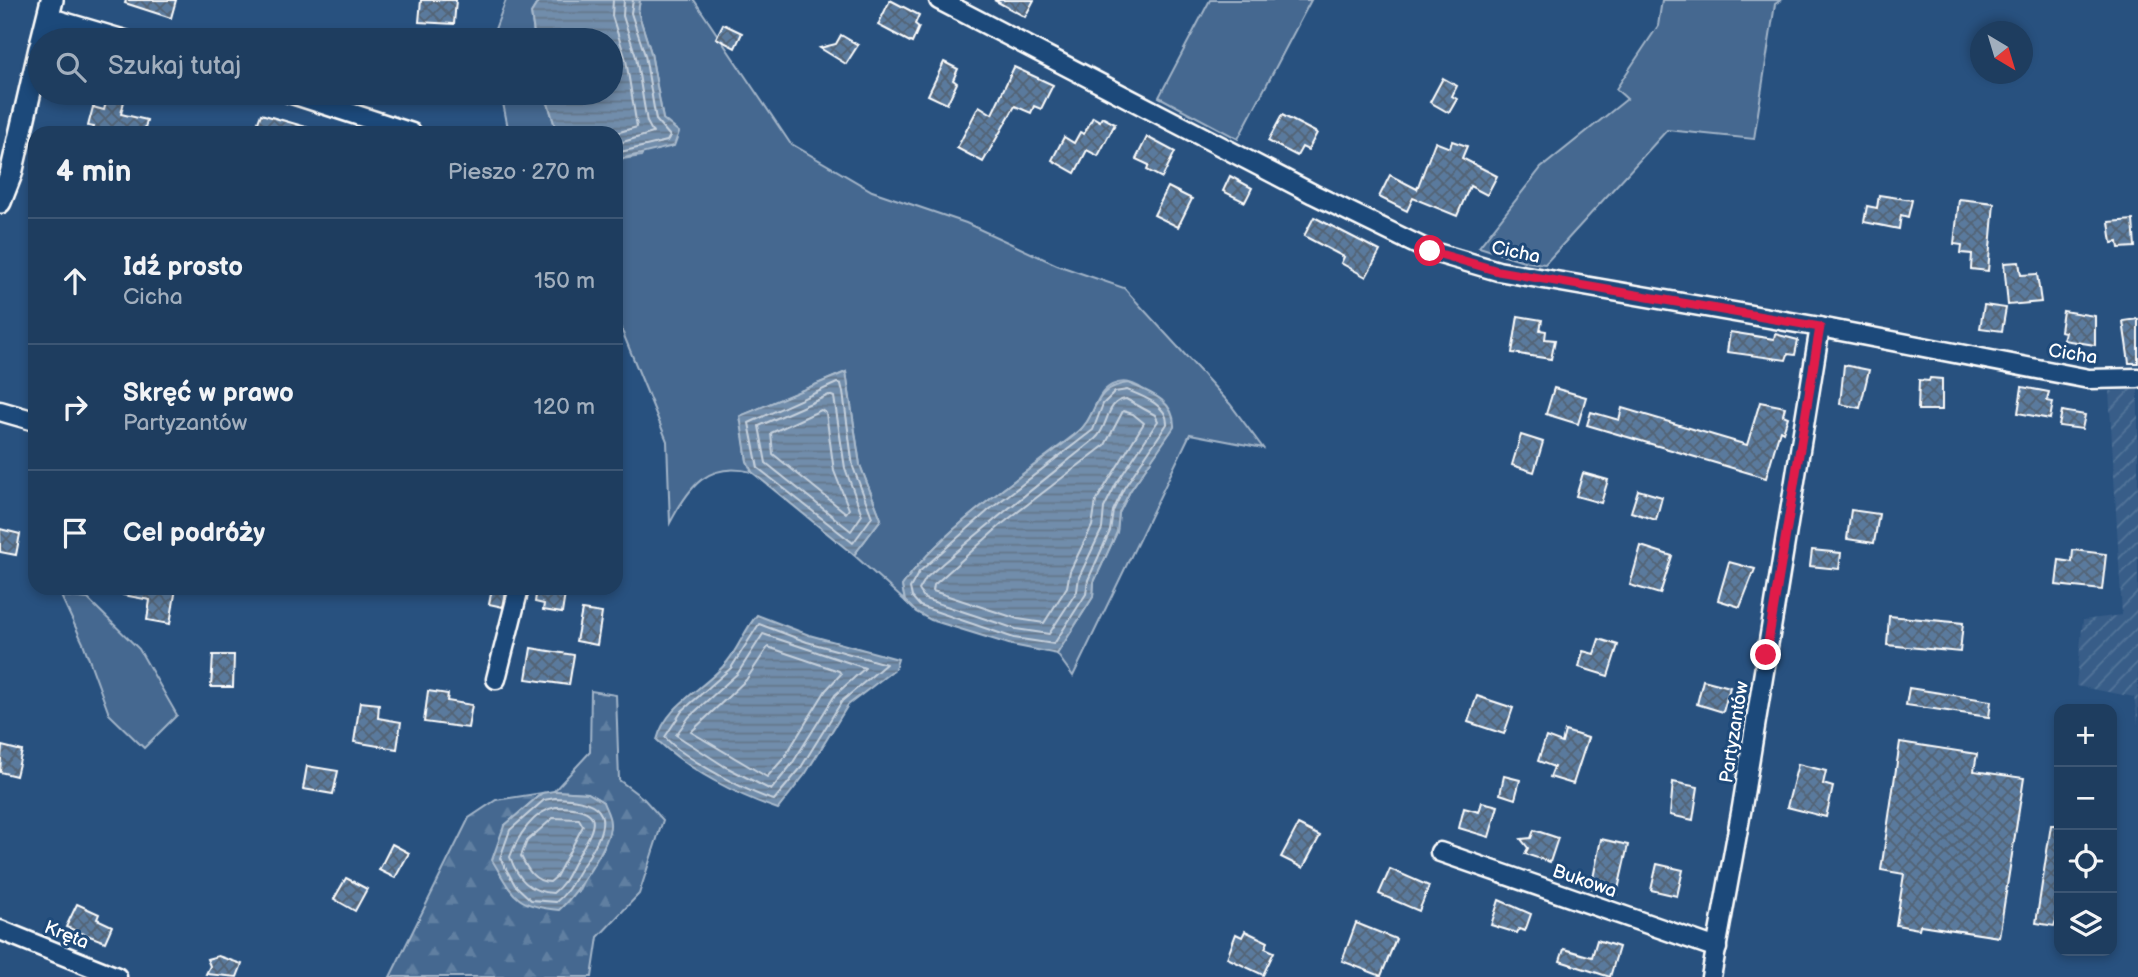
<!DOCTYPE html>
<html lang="pl">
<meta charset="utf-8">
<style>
body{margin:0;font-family:"Balsamiq Sans",sans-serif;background:#264465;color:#f1f3f6}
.controls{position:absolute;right:21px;bottom:21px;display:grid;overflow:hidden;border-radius:14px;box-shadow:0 4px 10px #0003}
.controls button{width:63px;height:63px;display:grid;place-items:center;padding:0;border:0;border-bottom:2px solid #3c5674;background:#1e3d5f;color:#f1f3f6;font:35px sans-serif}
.compass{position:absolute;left:1970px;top:21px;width:63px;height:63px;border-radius:50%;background:#1e3d5f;box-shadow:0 4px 10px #0003;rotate:142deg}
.stop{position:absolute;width:21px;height:21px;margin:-16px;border:5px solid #e11d48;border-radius:50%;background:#fff}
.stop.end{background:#e11d48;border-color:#fff;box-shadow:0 2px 7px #0008}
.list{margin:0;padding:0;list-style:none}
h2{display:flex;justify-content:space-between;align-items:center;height:91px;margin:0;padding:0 28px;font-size:30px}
h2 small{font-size:23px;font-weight:400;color:#a1aebd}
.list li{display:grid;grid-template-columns:46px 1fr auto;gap:21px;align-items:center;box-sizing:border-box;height:126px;padding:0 28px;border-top:2px solid #3c5674}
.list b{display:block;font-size:26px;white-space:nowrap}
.list p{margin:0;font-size:23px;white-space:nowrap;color:#a1aebd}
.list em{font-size:23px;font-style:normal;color:#a1aebd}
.icon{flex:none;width:38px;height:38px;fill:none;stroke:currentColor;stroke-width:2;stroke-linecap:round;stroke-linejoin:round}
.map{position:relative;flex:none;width:2138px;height:977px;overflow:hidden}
.search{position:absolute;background:#1e3d5f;box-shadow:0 4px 10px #0003;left:28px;top:28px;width:595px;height:77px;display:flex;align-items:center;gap:18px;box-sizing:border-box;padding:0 24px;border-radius:38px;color:#a1aebd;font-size:26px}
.panel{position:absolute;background:#1e3d5f;box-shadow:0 4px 10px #0003;left:28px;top:126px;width:595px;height:469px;border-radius:21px}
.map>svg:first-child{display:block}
</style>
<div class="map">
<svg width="2138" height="977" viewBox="0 0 2138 977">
<defs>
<pattern id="industrial-furrows" width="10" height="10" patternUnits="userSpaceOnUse" patternTransform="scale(1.75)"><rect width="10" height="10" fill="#375d88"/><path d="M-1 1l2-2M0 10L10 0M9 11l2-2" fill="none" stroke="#55759a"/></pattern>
<pattern id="forest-firs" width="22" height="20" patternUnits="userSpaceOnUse" patternTransform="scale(1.75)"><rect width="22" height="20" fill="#446890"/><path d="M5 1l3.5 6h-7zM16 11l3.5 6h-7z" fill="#607fa1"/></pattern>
<pattern id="water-rules" width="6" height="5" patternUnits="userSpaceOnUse" patternTransform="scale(1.75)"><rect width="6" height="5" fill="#718dab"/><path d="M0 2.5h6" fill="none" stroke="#64768a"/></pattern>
<pattern id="building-cross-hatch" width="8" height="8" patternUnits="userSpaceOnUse" patternTransform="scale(1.75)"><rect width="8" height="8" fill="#5a7a9d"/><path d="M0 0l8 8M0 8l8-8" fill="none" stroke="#536374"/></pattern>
</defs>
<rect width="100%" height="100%" fill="#28517f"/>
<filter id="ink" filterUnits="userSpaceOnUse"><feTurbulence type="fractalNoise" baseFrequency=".0143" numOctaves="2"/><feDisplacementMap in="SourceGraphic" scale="14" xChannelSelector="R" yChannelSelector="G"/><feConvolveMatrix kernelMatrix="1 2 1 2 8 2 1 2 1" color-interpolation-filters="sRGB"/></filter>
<g filter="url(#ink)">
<polygon fill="url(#industrial-furrows)" points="2138,389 2138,725 2134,697 2076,686 2083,620 2122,615 2109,391"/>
<g fill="#446890" stroke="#a2b4c8" stroke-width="2">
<polygon points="506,0 539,0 531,13 535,40 491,40"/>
<path d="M 640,0 L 694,0 L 790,143 L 872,191 L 966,223 L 1057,265 L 1124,288 L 1230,404 L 1263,448 L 1190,434 L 1073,676 L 1057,654 L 1093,597 L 1094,582 L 1117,532 L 1119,513 L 1130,491 L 1174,426 C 1160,409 1140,372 1112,385 C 1093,395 1095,419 1079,431 C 1026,473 939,531 902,586 L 905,601 L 854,555 L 881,519 L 860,465 L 846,372 L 741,416 L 747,461 L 752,472 C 707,461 689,487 670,523 L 667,441 L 616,316 L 616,160 L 641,156 L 663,119 L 651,53 L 638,12 Z"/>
<polygon points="1210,0 1311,0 1238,139 1159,97"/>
<polygon points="1662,0 1781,0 1775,4 1754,139 1667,130 1545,264 1527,262 1479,247 1541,168 1627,99 1616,89 1658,26"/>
<polygon points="501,93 545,93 557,133 509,133"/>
<polygon points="61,596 88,599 139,649 177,715 144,748 109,714 83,643"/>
</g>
<polygon fill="url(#forest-firs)" stroke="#a2b4c8" stroke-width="2" points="591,691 616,695 619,780 644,799 663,820 639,894 598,937 592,977 390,977 469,818 496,800 542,793 504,826 578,892 589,869 604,848 603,802 588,793 554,791 590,752"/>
<g fill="url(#water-rules)" stroke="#aabbcd" stroke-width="2">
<polygon points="539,0 640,0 638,12 651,53 663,119 679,132 674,146 616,160 616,133 557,133 545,93 611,93 611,40 535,40 531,13"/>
<polygon points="846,372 860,465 881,519 854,555 752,472 747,461 740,416"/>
<path d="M 1128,383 C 1149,392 1175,400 1174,427 L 1130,491 L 1119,513 L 1117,532 L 1094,582 L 1093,597 L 1057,654 L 1012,645 L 931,620 L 916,612 L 905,601 L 902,586 C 939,531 1022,476 1075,435 C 1100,415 1090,388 1128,383 Z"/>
<path d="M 757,615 L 809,635 L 898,659 L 895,669 L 848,705 L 806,773 L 778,809 C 736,795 689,770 657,740 C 666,704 705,689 727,662 C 739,647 745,629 757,615 Z"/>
<path d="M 554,791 L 588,793 L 603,802 C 605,808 610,816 610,823 C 612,844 574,896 559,910 C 515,906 514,897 492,860 L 504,826 L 542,793 Z"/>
</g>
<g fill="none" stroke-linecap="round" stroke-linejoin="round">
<g stroke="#c6d1dd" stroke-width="2">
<polyline points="613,0 612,16 626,60 637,127 616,133"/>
<polyline points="616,144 653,133 647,122 636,57 623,16 624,0"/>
<polyline points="616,153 667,141 670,136 656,120 645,55 631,13 633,0"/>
<polygon points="837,383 841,384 843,392 853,467 872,517 853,543 758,468 749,423"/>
<path d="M 1127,390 C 1142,396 1168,405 1167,424 L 1124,488 L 1113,511 L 1110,531 L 1088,580 L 1086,594 L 1054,644 L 1014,638 L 920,606 L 912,597 L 910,588 L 919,572 L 989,510 L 1093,430 L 1103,404 L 1115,392 Z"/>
<polygon points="829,395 834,397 845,468 862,515 851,531 766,463 759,426"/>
<path d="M 1126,399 L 1155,415 L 1158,421 L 1116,484 L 1104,508 L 1102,529 L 1079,577 L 1077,591 L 1049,634 L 1016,629 L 925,599 L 919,590 L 926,578 C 981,529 1038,485 1095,439 C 1109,428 1105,401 1126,399 Z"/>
<polygon points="821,410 826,413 834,471 849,509 846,513 773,454 771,433"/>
<polygon points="1123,411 1133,414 1144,423 1096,501 1092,526 1070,571 1067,587 1044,623 1018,619 933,591 934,585 1002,524 1105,445"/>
<path d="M 759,624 L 807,642 L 886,664 L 842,701 L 800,769 L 774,800 C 749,793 681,757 665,737 L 682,711 L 731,668 Z"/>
<polygon points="763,634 865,668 835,695 792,764 771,790 724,766 676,735 689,717 738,673"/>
<polygon points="768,647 839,671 841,674 826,690 784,758 767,777 691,732 746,680"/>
<path d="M 555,798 C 610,799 613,820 585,862 C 574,877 571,890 556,902 L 531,900 L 515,885 L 500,858 L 510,830 L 544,800 Z"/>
<path d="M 556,807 C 610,807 594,828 575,861 C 568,874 565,884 553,893 C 529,892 518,879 510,857 C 517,838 533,811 556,807 Z"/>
<path d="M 553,818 L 579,819 L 583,826 L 556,877 L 550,882 C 534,882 527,869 521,856 L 527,841 Z"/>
</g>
</g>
<g fill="url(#building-cross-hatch)" stroke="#fff" stroke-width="2">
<polygon points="126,0 176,0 171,18 125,3"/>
<polygon points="421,0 456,0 454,24 419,22"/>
<polygon points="890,0 919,15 915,24 919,27 912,43 878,25"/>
<polygon points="994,0 1034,0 1025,17"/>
<polygon points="723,24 742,33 735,48 716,38"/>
<polygon points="841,35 858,45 846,64 820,48 836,44"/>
<polygon points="944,62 958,69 953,80 957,83 947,104 928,95"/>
<polygon points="1014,67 1053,85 1041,109 1034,106 1031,113 1015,106 983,162 957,148 979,106 992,114"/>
<polygon points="1443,78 1457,86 1452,96 1457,99 1449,113 1430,102"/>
<polygon points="108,94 125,97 121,114 147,120 144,133 92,133 94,127 88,126 93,107 104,110"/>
<polygon points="261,114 313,129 312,133 271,133 256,128"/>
<polygon points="1282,115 1317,133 1308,150 1302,147 1297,156 1268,141"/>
<polygon points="1093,117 1100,121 1102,117 1115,124 1098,156 1087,150 1075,173 1052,160 1064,137 1074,143 1080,132 1084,134"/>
<polygon points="1147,137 1175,152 1162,178 1147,170 1149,165 1136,159"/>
<polygon points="1452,141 1467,146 1462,158 1497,176 1487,195 1470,186 1457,216 1413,198 1407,211 1379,197 1390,175 1417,189 1435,142 1450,148"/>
<polygon points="1230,176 1252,188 1245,202 1223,191"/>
<polygon points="1168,187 1192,199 1178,227 1154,215"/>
<polygon points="1879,195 1912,200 1908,217 1901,215 1899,229 1864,222 1867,206 1877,208"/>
<polygon points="1959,199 1994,203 1988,271 1971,269 1972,254 1961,253 1962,245 1954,244"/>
<polygon points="1314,217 1380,251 1366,277 1341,263 1344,257 1304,236"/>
<polygon points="2133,220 2135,247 2119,248 2118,242 2112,243 2109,222"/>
<polygon points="2019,262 2021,275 2037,274 2041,302 2008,305 2004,263"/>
<polygon points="1984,305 2006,308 2002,331 1980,328"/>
<polygon points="2063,311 2095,316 2095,345 2063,340 2065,332 2060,331"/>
<polygon points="1518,316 1542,320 1540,330 1546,331 1545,339 1555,340 1551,359 1512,353"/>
<polygon points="2138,319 2138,363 2129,363 2123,321"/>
<polygon points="1730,332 1774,339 1775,334 1798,340 1795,355 1788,354 1786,360 1727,352"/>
<polygon points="1844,365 1869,370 1860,408 1840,404"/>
<polygon points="1930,378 1942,379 1942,410 1918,410 1919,380 1929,381"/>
<polygon points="2022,387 2049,392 2047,401 2053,402 2050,419 2018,413"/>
<polygon points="1554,388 1586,397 1578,424 1546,414"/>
<polygon points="1760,402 1785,407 1783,415 1788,417 1783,432 1780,430 1766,478 1587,425 1591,412 1619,420 1622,408 1747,445"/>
<polygon points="2062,411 2085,415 2082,429 2059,426"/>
<polygon points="1521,435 1543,442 1534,472 1512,465"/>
<polygon points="1583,473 1608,480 1601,503 1576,496"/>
<polygon points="1638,490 1662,497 1656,520 1631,512"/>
<polygon points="1851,510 1879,514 1874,543 1847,539"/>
<polygon points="0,529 20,534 16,555 0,552"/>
<polygon points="1641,546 1672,556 1660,594 1630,585"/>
<polygon points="1812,550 1841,553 1839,569 1810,566"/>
<polygon points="2073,550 2106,554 2102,590 2056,585 2059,560 2072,562"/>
<polygon points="1729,562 1755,569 1740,607 1718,600"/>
<polygon points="124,588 176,588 170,624 147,620 150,600 123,595"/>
<polygon points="537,588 566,588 562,613 543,610 544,604 535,602"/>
<polygon points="492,589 506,592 503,607 489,604"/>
<polygon points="582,610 602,613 597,645 576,641"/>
<polygon points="1889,616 1963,623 1960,652 1887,645"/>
<polygon points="1599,639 1618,645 1608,676 1579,667 1583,651 1594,654"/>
<polygon points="531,648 574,655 569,685 526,679"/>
<polygon points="213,655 234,655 233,687 211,687"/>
<polygon points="1703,680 1730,687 1723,712 1697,704"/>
<polygon points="1909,688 1991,701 1989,717 1906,705"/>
<polygon points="428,691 448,694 447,701 472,705 468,728 424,722"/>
<polygon points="1477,696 1513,708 1504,734 1468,722"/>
<polygon points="360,702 379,704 378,718 401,722 397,749 354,742"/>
<polygon points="1565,731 1588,738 1573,784 1550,777 1554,767 1538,761 1546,737 1562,743"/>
<polygon points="1900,742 1977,754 1974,771 2024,778 1999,937 1920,925 1919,929 1896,925 1904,874 1881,870"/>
<polygon points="2,746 22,751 16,776 0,772"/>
<polygon points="1798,764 1826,771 1823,784 1833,787 1826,817 1787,807"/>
<polygon points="307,766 338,771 333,794 303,789"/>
<polygon points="1504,776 1520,780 1515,799 1500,794"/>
<polygon points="1673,782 1698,787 1693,820 1670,815"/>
<polygon points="1482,802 1498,806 1489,837 1459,828 1464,808 1479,812"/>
<polygon points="1298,825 1320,836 1303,868 1281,857"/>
<polygon points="2051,825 2059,825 2059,912 2054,926 2036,923"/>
<polygon points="1534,830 1558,838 1550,862 1525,854 1528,848 1521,839 1531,838"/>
<polygon points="1601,839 1628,845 1617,894 1591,888"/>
<polygon points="392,844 409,853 395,878 379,870"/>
<polygon points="1657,864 1683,870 1677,896 1651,890"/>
<polygon points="1390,869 1429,886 1419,911 1379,894"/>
<polygon points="346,878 367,889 355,911 334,899"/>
<polygon points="1499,900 1531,914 1525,931 1519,929 1517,933 1491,925"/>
<polygon points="77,904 99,914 97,919 112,926 105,942 66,927"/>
<polygon points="1356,923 1396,939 1381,976 1342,961"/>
<polygon points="1245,931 1268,942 1265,948 1274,952 1263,975 1227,958 1236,934 1242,937"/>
<polygon points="1597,940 1619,947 1610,977 1560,961 1564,949 1592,957"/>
<polygon points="218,956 242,964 237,977 206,974 210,966 207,959"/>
</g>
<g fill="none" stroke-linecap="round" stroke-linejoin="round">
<defs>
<g id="minor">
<polyline points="939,0 1313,194 1430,251 1498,271 1820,327 2089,379 2138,378"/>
<polyline points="47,17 125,40"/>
<polyline points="289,93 412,133"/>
<polyline points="0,411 35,421"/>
<polyline points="496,679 519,588"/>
<polyline points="1440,852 1717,948"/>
<polyline points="0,930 117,977"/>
<polyline points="1711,977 1742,807 1820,327"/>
</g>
<g id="tertiary">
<polyline points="42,40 52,0"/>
<polyline points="0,202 11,174 40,48"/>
</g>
</defs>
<use href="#minor" stroke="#fff" stroke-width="23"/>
<use href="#tertiary" stroke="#fff" stroke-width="26"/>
<use href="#minor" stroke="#1f4a7a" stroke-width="18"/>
<use href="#tertiary" stroke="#1f4a7a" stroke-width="21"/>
</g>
</g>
<g fill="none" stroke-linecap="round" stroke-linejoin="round" filter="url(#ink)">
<polyline stroke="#e11d48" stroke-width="9" points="1430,251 1498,271 1820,327 1766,655"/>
</g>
<g text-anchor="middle" stroke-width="6" stroke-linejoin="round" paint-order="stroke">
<g font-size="19" fill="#fff" stroke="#1f4a7a">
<text transform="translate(1516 251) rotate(12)" y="7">Cicha</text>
<text transform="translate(2073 353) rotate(9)" y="7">Cicha</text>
<text transform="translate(1733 732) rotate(-81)" y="7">Partyzantów</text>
<text transform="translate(1585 880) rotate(19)" y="7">Bukowa</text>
<text transform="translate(67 934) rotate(22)" y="7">Kręta</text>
</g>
</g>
</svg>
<div class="controls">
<button>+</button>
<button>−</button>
<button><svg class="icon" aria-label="locate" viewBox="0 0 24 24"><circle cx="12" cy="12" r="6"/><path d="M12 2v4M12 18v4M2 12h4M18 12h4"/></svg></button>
<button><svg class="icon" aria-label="layers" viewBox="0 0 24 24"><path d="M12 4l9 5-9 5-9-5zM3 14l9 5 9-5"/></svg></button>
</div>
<svg class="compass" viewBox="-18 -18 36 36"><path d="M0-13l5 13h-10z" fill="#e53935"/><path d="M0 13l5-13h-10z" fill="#a1aebd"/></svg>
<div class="stop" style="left:1430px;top:251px"></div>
<div class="stop end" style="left:1766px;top:655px"></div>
<div class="search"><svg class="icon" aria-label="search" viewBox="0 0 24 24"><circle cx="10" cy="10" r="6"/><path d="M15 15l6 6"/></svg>Szukaj tutaj</div>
<section class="panel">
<h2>4 min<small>Pieszo · 270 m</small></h2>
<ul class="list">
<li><svg class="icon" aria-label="ahead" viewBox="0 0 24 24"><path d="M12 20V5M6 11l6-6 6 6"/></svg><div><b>Idź prosto</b><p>Cicha</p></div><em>150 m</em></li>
<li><svg class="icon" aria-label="right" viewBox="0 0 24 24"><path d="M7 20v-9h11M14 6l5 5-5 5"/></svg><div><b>Skręć w prawo</b><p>Partyzantów</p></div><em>120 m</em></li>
<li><svg class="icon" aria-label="arrive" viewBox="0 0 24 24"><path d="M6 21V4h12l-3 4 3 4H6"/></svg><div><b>Cel podróży</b></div></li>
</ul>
</section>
</div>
